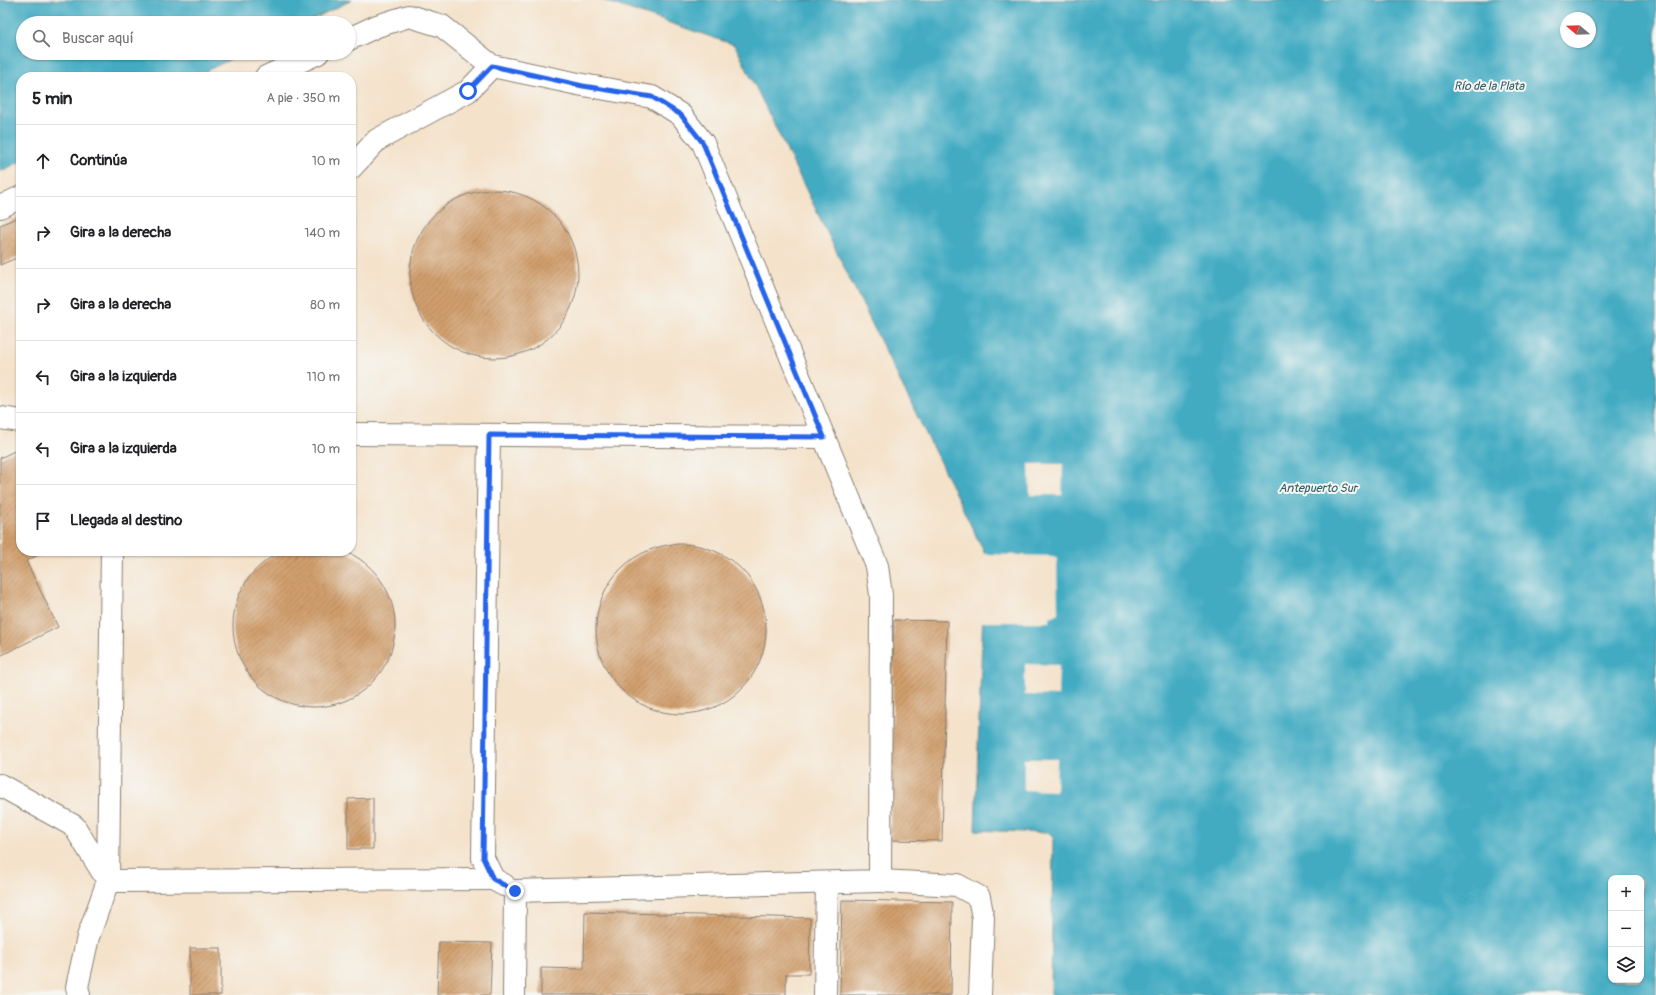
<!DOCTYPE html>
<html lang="es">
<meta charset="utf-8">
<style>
body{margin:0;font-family:Pangolin,sans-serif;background:#f2f2f2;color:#202124}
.controls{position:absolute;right:12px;bottom:12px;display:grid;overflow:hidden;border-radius:8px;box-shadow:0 1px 3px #0004}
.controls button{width:36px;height:36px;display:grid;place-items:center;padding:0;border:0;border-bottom:1px solid #e0e0e0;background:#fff;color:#202124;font:20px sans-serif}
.compass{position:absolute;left:1560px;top:12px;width:36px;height:36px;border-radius:50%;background:#fff;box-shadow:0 1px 3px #0004;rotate:289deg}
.stop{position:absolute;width:12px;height:12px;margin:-9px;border:3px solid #2563eb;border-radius:50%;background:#fff}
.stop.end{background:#2563eb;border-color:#fff;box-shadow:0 1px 4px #0008}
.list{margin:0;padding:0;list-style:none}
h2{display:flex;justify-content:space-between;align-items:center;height:52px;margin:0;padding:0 16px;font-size:17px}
h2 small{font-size:13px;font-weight:400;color:#757577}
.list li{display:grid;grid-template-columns:26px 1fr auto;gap:12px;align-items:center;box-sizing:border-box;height:72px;padding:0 16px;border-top:1px solid #e0e0e0}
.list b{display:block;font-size:15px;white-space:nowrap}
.list em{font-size:13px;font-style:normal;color:#757577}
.icon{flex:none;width:22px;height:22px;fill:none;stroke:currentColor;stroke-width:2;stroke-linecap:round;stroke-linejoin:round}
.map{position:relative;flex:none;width:1656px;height:995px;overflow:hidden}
.search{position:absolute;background:#fff;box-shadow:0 1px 3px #0004;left:16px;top:16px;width:340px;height:44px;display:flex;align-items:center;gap:10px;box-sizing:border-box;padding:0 14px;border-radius:22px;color:#757577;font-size:15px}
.panel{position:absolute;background:#fff;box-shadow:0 1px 3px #0004;left:16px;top:72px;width:340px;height:484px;border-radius:16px}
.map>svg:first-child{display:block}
</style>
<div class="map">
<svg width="1656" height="995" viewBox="0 0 1656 995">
<defs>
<pattern id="building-hatch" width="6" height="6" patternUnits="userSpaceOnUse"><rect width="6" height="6" fill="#d19f6d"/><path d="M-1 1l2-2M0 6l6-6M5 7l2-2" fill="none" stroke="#a98159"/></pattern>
</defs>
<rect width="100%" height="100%" fill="#f6f6f2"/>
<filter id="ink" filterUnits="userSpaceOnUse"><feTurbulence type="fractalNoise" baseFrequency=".025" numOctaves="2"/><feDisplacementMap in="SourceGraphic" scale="8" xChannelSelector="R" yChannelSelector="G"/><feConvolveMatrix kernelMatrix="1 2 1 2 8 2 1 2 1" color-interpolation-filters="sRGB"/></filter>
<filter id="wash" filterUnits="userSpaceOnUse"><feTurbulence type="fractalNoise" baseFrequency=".012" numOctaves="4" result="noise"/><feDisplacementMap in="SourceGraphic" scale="16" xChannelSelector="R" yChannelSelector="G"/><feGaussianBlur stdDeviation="0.9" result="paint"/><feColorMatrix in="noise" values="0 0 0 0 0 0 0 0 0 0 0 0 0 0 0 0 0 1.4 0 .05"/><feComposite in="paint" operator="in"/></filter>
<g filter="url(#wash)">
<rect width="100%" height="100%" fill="#f4e2ca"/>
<g fill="#43abc2" stroke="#30646f" fill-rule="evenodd">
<polygon points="0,0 352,0 305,23 23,23 23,53 243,53 194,77 21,77 21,161 0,172"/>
<path d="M 602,0 L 1656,0 L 1656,995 L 1051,995 L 1053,837 L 1048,833 L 975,830 L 985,554 L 735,45 ZM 1566,18 L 1590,18 L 1590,42 L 1566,42 ZM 1611,878 L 1641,878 L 1641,980 L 1611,980 Z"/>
</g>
<g fill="#f4e2ca">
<polygon points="1029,464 1063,464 1062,495 1030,495"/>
<polygon points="983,554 1053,556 1057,559 1058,614 1050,617 1050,622 981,622"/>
<polygon points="1025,664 1059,665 1058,696 1025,695"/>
<polygon points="1024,759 1057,759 1056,791 1024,790"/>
</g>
<g id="blocks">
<g fill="url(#building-hatch)">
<circle cx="494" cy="274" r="84"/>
<polygon points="21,216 21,256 0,265 0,225"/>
<polygon points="21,448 21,551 47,551 26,561 58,627 0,656 0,458"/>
<circle cx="681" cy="629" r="85"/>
<circle cx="314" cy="626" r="81"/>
<polygon points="894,620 947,621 942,841 890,840"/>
<polygon points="373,798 373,849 348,849 348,799"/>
<polygon points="842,900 952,902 951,995 840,995"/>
<polygon points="585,912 810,918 809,974 786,974 786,995 541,995 541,968 584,969"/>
<polygon points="439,942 492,943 490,995 437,995"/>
<rect x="190" y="948" width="31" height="47"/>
</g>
</g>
</g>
<g filter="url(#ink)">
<use href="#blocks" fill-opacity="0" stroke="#887f73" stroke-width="1"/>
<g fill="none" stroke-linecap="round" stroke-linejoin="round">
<defs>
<g id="minor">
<polyline points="349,39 377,26 409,16 442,26 492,66 583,85 652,97 681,115 703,143 877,566 881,595 880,881 515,891 514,995"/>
<polyline points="266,77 318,53"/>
<polyline points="351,168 377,140 468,91 492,66"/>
<polyline points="0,207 21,197"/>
<polyline points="0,418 21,421"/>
<polyline points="351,434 824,437"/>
<polyline points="489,435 483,858 493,879 504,885"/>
<polyline points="0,785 74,826 108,881 493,879"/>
<polyline points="880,881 957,885 979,897 983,918 980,995"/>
<polyline points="79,995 77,987 88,937 108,881 112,551"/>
<polyline points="825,995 827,883"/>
</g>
</defs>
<use href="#minor" stroke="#887f73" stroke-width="24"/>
<use href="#minor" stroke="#fff" stroke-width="22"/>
</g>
</g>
<g fill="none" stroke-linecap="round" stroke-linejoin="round" filter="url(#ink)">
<polyline stroke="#2563eb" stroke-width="5" points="468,91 492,66 583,86 652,97 681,115 703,143 824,437 489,435 483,858 493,879 515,891"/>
</g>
<g text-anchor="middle" stroke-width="4" stroke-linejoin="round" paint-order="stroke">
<g font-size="12" font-style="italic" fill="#2e5c67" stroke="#f6f6f2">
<text x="1489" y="90">Río de la Plata</text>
<text x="1318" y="492">Antepuerto Sur</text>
</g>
</g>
</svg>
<div class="controls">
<button>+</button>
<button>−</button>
<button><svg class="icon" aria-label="layers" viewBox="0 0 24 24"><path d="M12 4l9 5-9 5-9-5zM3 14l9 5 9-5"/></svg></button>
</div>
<svg class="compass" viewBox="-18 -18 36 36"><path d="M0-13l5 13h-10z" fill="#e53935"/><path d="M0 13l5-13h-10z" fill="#757577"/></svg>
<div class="stop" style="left:468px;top:91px"></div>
<div class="stop end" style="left:515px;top:891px"></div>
<div class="search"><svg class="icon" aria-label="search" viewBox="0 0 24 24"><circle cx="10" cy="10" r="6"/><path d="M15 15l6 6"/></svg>Buscar aquí</div>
<section class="panel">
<h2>5 min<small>A pie · 350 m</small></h2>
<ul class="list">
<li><svg class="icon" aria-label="ahead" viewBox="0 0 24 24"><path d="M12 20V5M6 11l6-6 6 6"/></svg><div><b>Continúa</b></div><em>10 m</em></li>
<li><svg class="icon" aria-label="right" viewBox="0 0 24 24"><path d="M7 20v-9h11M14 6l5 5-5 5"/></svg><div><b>Gira a la derecha</b></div><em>140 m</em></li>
<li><svg class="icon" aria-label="right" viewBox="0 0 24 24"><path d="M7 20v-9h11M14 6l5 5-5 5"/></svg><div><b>Gira a la derecha</b></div><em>80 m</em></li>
<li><svg class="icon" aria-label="left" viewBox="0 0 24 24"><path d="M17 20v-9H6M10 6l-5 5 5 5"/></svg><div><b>Gira a la izquierda</b></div><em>110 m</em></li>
<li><svg class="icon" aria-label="left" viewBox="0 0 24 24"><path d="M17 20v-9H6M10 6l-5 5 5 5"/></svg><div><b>Gira a la izquierda</b></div><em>10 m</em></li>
<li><svg class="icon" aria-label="arrive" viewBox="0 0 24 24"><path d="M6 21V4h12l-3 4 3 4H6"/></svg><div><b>Llegada al destino</b></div></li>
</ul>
</section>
</div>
